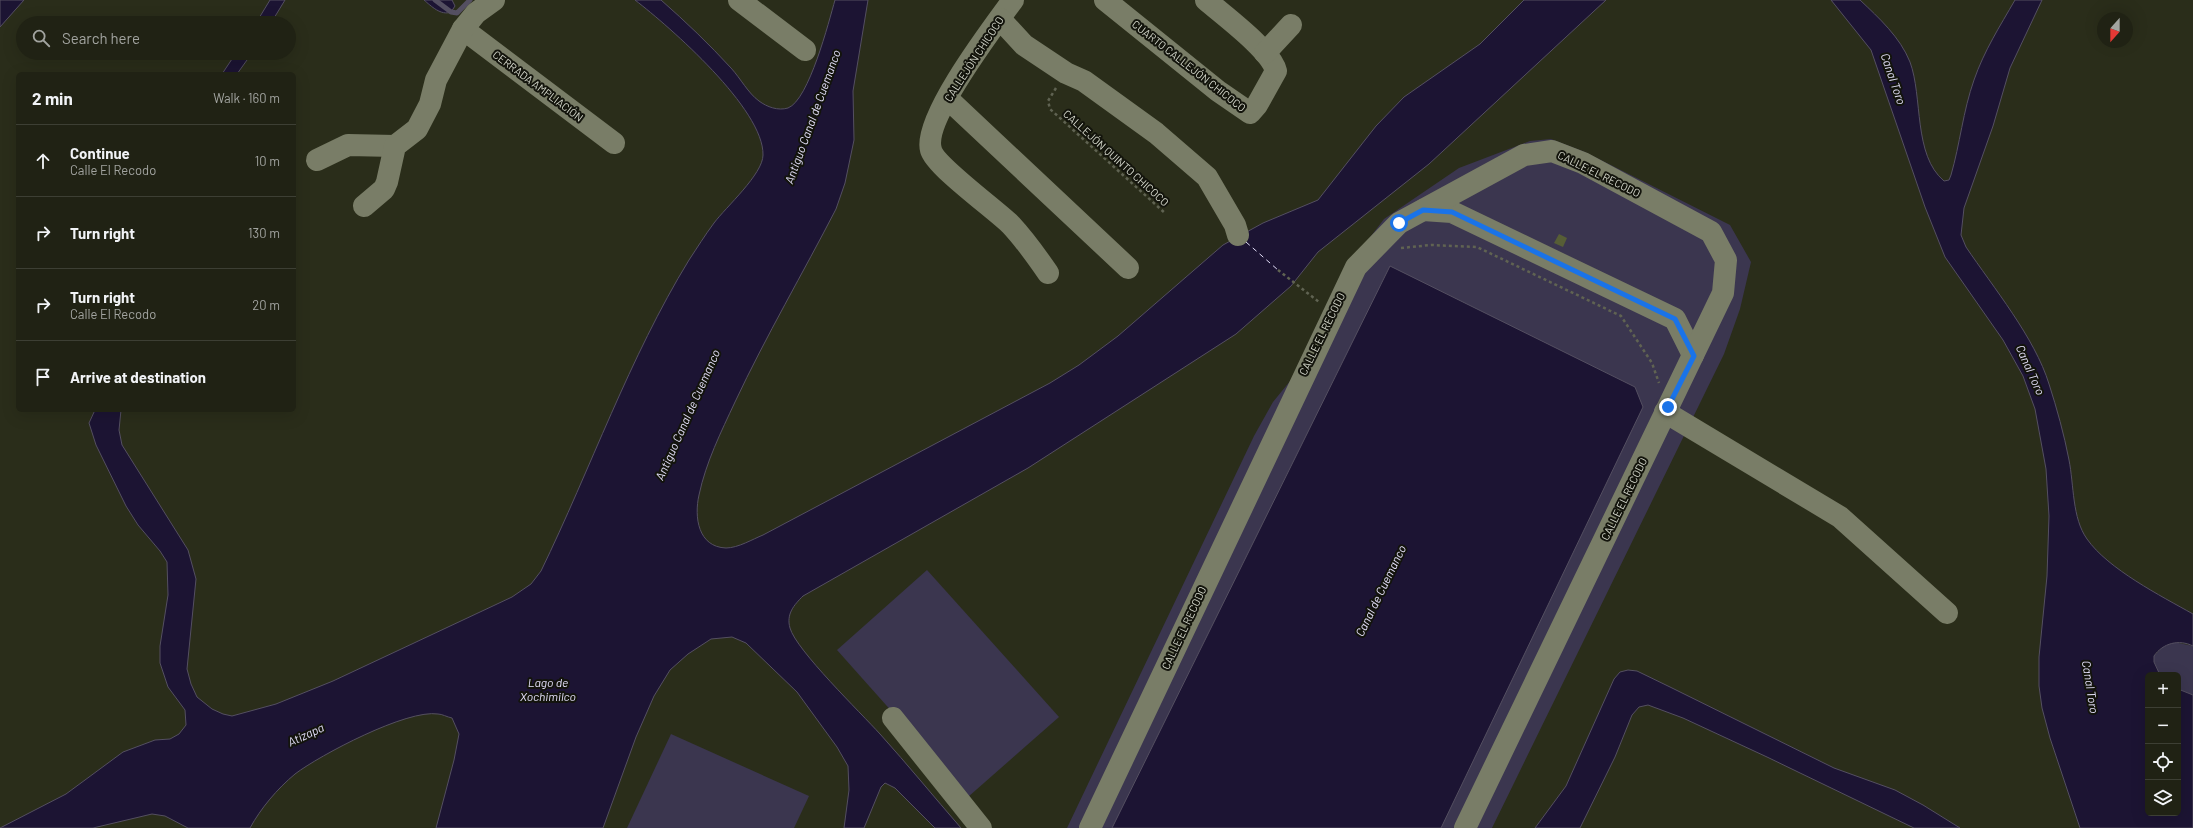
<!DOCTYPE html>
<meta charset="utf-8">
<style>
body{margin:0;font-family:Barlow,sans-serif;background:#282a1d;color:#f1f3f6}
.controls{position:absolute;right:12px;bottom:12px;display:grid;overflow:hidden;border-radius:6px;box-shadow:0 4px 16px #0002}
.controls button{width:36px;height:36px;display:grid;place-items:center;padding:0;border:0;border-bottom:1px solid #3d3f34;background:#202214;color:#f1f3f6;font:20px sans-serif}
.compass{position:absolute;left:2097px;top:12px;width:36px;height:36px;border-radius:50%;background:#202214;box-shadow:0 4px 16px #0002;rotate:201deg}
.stop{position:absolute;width:12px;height:12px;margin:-9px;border:3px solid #1a73e8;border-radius:50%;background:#fff}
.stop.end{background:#1a73e8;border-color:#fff;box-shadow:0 1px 4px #0008}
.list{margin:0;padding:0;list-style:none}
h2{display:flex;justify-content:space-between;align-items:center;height:52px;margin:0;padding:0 16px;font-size:17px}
h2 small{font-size:13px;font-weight:400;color:#a2a4a0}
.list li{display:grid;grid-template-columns:26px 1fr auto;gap:12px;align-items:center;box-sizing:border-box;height:72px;padding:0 16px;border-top:1px solid #3d3f34}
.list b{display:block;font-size:15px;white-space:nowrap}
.list p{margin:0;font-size:13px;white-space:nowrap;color:#a2a4a0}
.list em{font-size:13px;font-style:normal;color:#a2a4a0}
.icon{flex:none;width:22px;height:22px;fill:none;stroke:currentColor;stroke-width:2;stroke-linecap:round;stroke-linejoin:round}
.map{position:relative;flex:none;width:2193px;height:828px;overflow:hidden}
.search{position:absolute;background:#202214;box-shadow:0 4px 16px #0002;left:16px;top:16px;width:280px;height:44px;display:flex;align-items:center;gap:10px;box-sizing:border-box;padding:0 14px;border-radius:22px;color:#a2a4a0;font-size:15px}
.panel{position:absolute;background:#202214;box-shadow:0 4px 16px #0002;left:16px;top:72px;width:280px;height:340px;border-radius:6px}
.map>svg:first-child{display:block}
</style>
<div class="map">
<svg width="2193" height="828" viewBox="0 0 2193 828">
<rect width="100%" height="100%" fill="#2a2d1a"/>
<g fill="#3b364f">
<polygon points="1551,139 1585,152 1730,225 1751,262 1740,309 1724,354 1492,828 1067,828 1254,436 1273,402 1295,375 1359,252 1384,219 1459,168 1530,141"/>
<polygon points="927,570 1059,717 968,797 837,650"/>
<polygon points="2174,642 2193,646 2193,695 2178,689 2178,675 2160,675 2154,662 2154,656 2163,646"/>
<polygon points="671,734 809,796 794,828 627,828"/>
</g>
<g fill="#1c1433" stroke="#544f61">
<polygon points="0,0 24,0 0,27"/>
<polygon points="270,0 285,0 271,23 256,23"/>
<path d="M 424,0 L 452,0 L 455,6 L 451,12 C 441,16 431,6 424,0 Z"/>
<path d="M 635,0 L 661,0 C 686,22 709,44 731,68 C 741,79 748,93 759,101 C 767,107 778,111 788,108 C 809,100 829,21 835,0 L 868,0 L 853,91 L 854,140 L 845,183 L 836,209 C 803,273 766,336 735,402 C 721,432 706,462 699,495 C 694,517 698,547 726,548 C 738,548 753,539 763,535 L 1050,383 L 1079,365 L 1118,336 L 1223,245 L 1263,223 L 1318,200 L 1376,126 L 1404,97 L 1480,44 L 1524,0 L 1606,0 L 1429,164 L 1318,252 L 1291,286 L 1236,334 L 1028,468 L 803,596 C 794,605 786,614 790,628 C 796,650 861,713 880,734 C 908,765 934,797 961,828 L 935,828 L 895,788 L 885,783 L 881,787 L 864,828 L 844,828 L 849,790 L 848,766 L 837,747 L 797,692 L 746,643 L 732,637 L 711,639 L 688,654 L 670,670 L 654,696 L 636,737 L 603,828 L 436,828 L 454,760 L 459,734 L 452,718 C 447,717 442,714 438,714 C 407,709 320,755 295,774 C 277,789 261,808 250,828 L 188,828 L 165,816 L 152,814 L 93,828 L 0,828 L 66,794 L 123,752 L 155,740 L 170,739 L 179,734 L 186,725 L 185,710 L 168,687 L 160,663 L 160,646 L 168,595 L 167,562 L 160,551 L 138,525 L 126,506 L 96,445 L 89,423 L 95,410 L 121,410 L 119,430 L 122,445 L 188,550 L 196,579 L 187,669 L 191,684 L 197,697 L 212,709 L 223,714 L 232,716 L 276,704 L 333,681 L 512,597 L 531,584 L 541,571 C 591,468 629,358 689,260 C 697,248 705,235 714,223 C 726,207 763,174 763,155 C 764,109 670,27 635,0 Z"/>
<path d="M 1831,0 L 1860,0 C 1879,18 1900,37 1910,62 C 1923,97 1913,155 1944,181 L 1949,180 L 1951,175 C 1960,144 1963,111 1974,80 C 1984,51 2000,26 2015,0 L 2042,0 L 2010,68 L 1993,126 L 1964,208 L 1961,235 L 1966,247 C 1993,287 2035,338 2049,384 C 2057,409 2064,434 2069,460 C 2074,485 2072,518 2087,539 C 2108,569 2161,596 2193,614 L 2193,646 C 2179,639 2163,643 2154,656 L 2154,662 L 2160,675 L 2148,675 L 2148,813 L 2178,813 L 2178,689 L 2193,695 L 2193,828 L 2080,828 L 2050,738 L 2042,708 L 2039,686 L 2039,657 L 2047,576 L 2049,516 L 2046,469 L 2035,409 L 2023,376 L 2003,340 L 1945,257 L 1925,207 L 1871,50 Z"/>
<polygon points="236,53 252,53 237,74 222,74"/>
<polygon points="1390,266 1635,387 1643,407 1441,828 1112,828"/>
<polygon points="1628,670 1637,671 1670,687 1834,768 1895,790 1923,805 1960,828 1914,828 1767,757 1683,718 1648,705 1639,707 1632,715 1615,757 1580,828 1535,828 1566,786 1614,679 1620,672"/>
</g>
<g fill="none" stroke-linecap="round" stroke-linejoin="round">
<polyline stroke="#544f61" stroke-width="5" points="435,0 451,12 457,13 470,0"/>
<polyline stroke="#e4e0fa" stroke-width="1" stroke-dasharray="5 4" stroke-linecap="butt" points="1246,242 1278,270"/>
</g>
<polygon fill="#575e36" points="1559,234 1567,238 1563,247 1554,243"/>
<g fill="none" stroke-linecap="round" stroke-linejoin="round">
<g stroke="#606352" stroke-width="2.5" stroke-dasharray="3 3" stroke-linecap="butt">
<polyline points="1056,88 1048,101 1050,109 1166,214"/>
<polyline points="1401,248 1431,245 1477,247 1621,316 1652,363 1659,383"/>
<polyline points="1278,270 1319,302"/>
</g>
<g stroke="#797d67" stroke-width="22">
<polyline points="739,0 805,50"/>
<path d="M 1013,0 C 994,26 922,120 931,150 C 935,166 996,210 1011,225 C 1024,239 1037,257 1048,273"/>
<path d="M 1105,0 L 1218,91 L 1250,113 L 1257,105 L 1276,71 C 1271,50 1223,15 1206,0"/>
<polyline points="1000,19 1024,45 1066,73 1084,81 1156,133 1207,177 1235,225 1238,235"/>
<polyline points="463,29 614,143"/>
<polyline points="1265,53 1291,25"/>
<polyline points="948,99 1128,268"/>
<polyline points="317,160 348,145 395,146"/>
<polyline points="364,206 384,189 387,182 395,146 417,129 430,104 436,80 463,29 476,13 494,0"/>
<polyline points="1423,210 1452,212 1675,319 1693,355"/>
<polyline points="1665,412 1840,517 1947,613"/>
<polyline points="893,718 981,828"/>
<polyline points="1090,828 1356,267 1399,223 1524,155 1552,151 1583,163 1711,232 1726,260 1723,293 1465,828"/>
</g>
</g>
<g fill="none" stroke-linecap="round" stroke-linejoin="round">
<polyline stroke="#1a73e8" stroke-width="5" points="1399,223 1423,210 1452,212 1675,319 1694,356 1668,407"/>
</g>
<g text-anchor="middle" stroke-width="4" stroke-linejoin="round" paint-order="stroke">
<g font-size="11" fill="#d6d9cd" stroke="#13140c">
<text transform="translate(974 59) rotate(-57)" y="4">CALLEJÓN CHICOCO</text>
<text transform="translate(1189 66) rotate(38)" y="4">CUARTO CALLEJÓN CHICOCO</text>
<text transform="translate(538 86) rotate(37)" y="4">CERRADA AMPLIACIÓN</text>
<text transform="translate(1116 158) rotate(42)" y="4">CALLEJÓN QUINTO CHICOCO</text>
<text transform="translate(1599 174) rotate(26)" y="4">CALLE EL RECODO</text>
<text transform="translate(1322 334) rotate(-64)" y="4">CALLE EL RECODO</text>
<text transform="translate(1624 499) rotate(-64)" y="4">CALLE EL RECODO</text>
<text transform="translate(1184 628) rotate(-65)" y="4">CALLE EL RECODO</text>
</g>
<g font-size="12" font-style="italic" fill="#e4e0fa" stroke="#13140c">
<text transform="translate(1893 79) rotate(71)" y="4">Canal Toro</text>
<text transform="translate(813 117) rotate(-70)" y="4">Antiguo Canal de Cuemanco</text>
<text transform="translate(2030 370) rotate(66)" y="4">Canal Toro</text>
<text transform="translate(688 415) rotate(-66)" y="4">Antiguo Canal de Cuemanco</text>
<text transform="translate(1381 591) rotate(-64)" y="4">Canal de Cuemanco</text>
<text x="548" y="687">Lago de<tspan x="548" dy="14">Xochimilco</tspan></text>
<text transform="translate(2090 687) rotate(81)" y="4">Canal Toro</text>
<text transform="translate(306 735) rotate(-25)" y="4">Atizapa</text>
</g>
</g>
</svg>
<div class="controls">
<button>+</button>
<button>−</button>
<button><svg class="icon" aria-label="locate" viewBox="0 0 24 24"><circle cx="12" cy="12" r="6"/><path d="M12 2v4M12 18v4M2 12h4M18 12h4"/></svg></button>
<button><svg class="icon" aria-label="layers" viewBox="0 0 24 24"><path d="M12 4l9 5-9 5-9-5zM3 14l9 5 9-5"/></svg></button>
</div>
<svg class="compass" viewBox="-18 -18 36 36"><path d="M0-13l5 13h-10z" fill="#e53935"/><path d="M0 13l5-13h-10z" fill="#a2a4a0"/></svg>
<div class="stop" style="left:1399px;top:223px"></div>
<div class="stop end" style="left:1668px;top:407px"></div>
<div class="search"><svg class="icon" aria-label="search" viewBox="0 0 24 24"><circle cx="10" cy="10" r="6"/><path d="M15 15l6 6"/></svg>Search here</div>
<section class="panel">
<h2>2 min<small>Walk · 160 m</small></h2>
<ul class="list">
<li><svg class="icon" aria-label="ahead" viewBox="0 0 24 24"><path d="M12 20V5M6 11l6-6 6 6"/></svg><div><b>Continue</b><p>Calle El Recodo</p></div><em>10 m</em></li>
<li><svg class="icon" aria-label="right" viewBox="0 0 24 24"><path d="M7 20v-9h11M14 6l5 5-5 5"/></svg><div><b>Turn right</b></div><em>130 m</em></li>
<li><svg class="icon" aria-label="right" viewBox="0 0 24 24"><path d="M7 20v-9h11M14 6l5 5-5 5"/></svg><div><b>Turn right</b><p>Calle El Recodo</p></div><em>20 m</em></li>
<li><svg class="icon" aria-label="arrive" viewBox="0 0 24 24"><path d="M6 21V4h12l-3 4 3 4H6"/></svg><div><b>Arrive at destination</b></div></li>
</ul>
</section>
</div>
